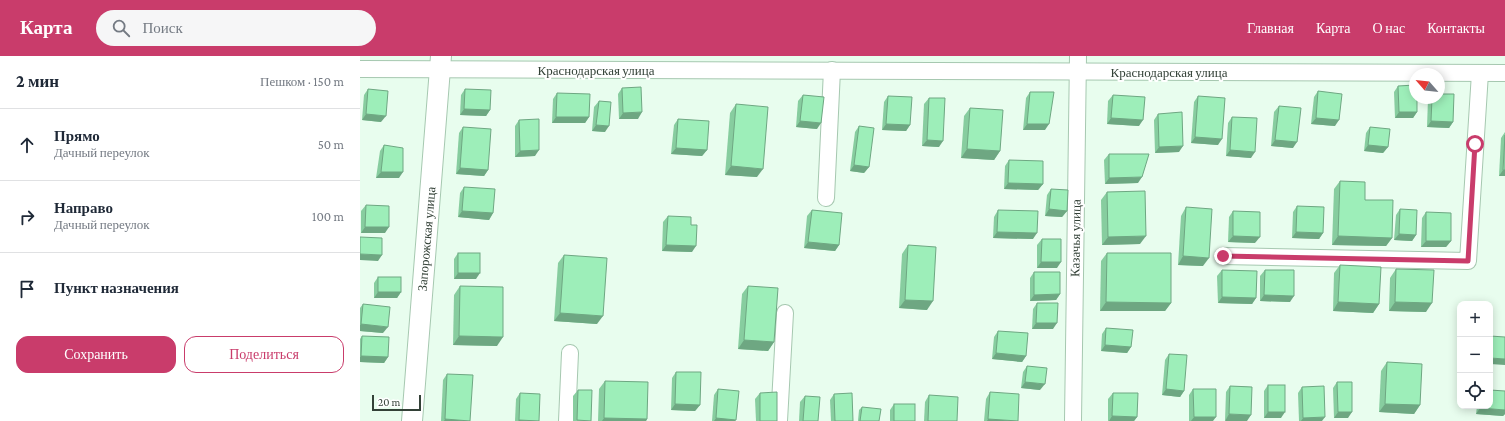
<!DOCTYPE html>
<html lang="ru">
<meta charset="utf-8">
<style>
body{margin:0;font-family:"Crimson Pro",serif;background:#f6f6f7;color:#1f2937}
.controls{position:absolute;right:12px;bottom:12px;display:grid;overflow:hidden;border-radius:8px;box-shadow:0 2px 10px #0003}
.controls button{width:36px;height:36px;display:grid;place-items:center;padding:0;border:0;border-bottom:1px solid #e0e1e3;background:#fff;color:#1f2937;font:20px sans-serif}
.compass{position:absolute;left:1049px;top:12px;width:36px;height:36px;border-radius:50%;background:#fff;box-shadow:0 2px 10px #0003;rotate:298deg}
.scale{position:absolute;left:12px;bottom:10px;width:49px;box-sizing:border-box;padding-left:4px;border:2px solid #334137;border-top:0;font-size:11px;line-height:14px;white-space:nowrap;color:#334137;-webkit-text-stroke:3px #fff;paint-order:stroke}
.stop{position:absolute;width:12px;height:12px;margin:-9px;border:3px solid #c93c6b;border-radius:50%;background:#fff}
.stop.end{background:#c93c6b;border-color:#fff;box-shadow:0 1px 4px #0008}
.list{margin:0;padding:0;list-style:none}
h2{display:flex;justify-content:space-between;align-items:center;height:52px;margin:0;padding:0 16px;font-size:17px}
h2 small{font-size:13px;font-weight:400;color:#747a83}
.list li{display:grid;grid-template-columns:26px 1fr auto;gap:12px;align-items:center;box-sizing:border-box;height:72px;padding:0 16px;border-top:1px solid #e0e1e3}
.list b{display:block;font-size:15px;white-space:nowrap}
.list p{margin:0;font-size:13px;white-space:nowrap;color:#747a83}
.list em{font-size:13px;font-style:normal;color:#747a83}
.actions{display:flex;gap:8px;padding:12px 16px}
.actions a{flex:1;padding:9px 0;border:1px solid #c93c6b;border-radius:12px;text-align:center;font-size:14px;color:#c93c6b}
.actions .main{background:#c93c6b;color:#fff}
.icon{flex:none;width:22px;height:22px;fill:none;stroke:currentColor;stroke-width:2;stroke-linecap:round;stroke-linejoin:round}
.map{position:relative;flex:none;width:1145px;height:365px;overflow:hidden}
header{display:flex;align-items:center;gap:24px;box-sizing:border-box;height:56px;padding:0 20px;background:#c93c6b;color:#fff}
header strong{font-size:19px}
nav{display:flex;gap:22px;margin-inline-start:auto;font-size:14px}
.search{width:280px;height:36px;background:#f6f6f7;display:flex;align-items:center;gap:10px;box-sizing:border-box;padding:0 14px;border-radius:22px;color:#747a83;font-size:15px}
main{display:flex}
aside{flex:1;background:#fff}
.map>svg:first-child{display:block}
</style>
<header>
<strong>Карта</strong>
<div class="search"><svg class="icon" aria-label="search" viewBox="0 0 24 24"><circle cx="10" cy="10" r="6"/><path d="M15 15l6 6"/></svg>Поиск</div>
<nav><a>Главная</a><a>Карта</a><a>О нас</a><a>Контакты</a></nav>
</header>
<main>
<aside>
<h2>2 мин<small>Пешком · 150 m</small></h2>
<ul class="list">
<li><svg class="icon" aria-label="ahead" viewBox="0 0 24 24"><path d="M12 20V5M6 11l6-6 6 6"/></svg><div><b>Прямо</b><p>Дачный переулок</p></div><em>50 m</em></li>
<li><svg class="icon" aria-label="right" viewBox="0 0 24 24"><path d="M7 20v-9h11M14 6l5 5-5 5"/></svg><div><b>Направо</b><p>Дачный переулок</p></div><em>100 m</em></li>
<li><svg class="icon" aria-label="arrive" viewBox="0 0 24 24"><path d="M6 21V4h12l-3 4 3 4H6"/></svg><div><b>Пункт назначения</b></div></li>
</ul>
<div class="actions"><a class="main">Сохранить</a><a>Поделиться</a></div>
</aside>
<div class="map">
<svg width="1145" height="365" viewBox="0 0 1145 365">
<rect width="100%" height="100%" fill="#e8fdee"/>
<g fill="none" stroke-linecap="round" stroke-linejoin="round">
<defs>
<g id="minor">
<polyline points="0,13 1145,17"/>
<polyline points="466,142 472,14"/>
<polyline points="863,200 1108,205 1120,17"/>
<polyline points="207,365 210,297"/>
<polyline points="419,365 425,257"/>
<polyline points="713,365 718,0"/>
</g>
<polyline id="tertiary" points="52,365 81,0"/>
</defs>
<use href="#minor" stroke="#a6c8b0" stroke-width="18"/>
<use href="#tertiary" stroke="#a6c8b0" stroke-width="22"/>
<use href="#minor" stroke="#fff" stroke-width="16"/>
<use href="#tertiary" stroke="#fff" stroke-width="20"/>
</g>
<g fill="#87cd9f">
<polygon points="1038,30 1057,56 1053,62 1035,62 1034,36"/>
<polygon points="262,32 278,63 259,63 258,38"/>
<polygon points="8,33 21,66 2,64 4,39"/>
<polygon points="105,33 130,54 126,60 100,59 101,39"/>
<polygon points="958,35 975,70 951,68 954,41"/>
<polygon points="670,36 685,74 663,74 666,42"/>
<polygon points="197,37 229,61 225,67 192,67 193,43"/>
<polygon points="443,39 457,73 436,71 438,45"/>
<polygon points="753,39 779,70 747,68 748,45"/>
<polygon points="528,40 550,69 546,75 522,74 524,46"/>
<polygon points="838,40 858,89 831,87 834,46"/>
<polygon points="569,42 579,91 562,90 564,48"/>
<polygon points="1069,42 1079,42 1093,66 1089,72 1067,71 1068,43"/>
<polygon points="239,45 245,76 232,75 234,51"/>
<polygon points="376,48 397,121 365,119 370,57"/>
<polygon points="919,50 933,92 911,90 914,56"/>
<polygon points="610,52 640,95 634,104 601,102 604,60"/>
<polygon points="798,58 819,96 795,97 794,64"/>
<polygon points="872,61 891,102 866,100 868,67"/>
<polygon points="318,63 347,94 342,100 311,98 314,69"/>
<polygon points="159,64 175,100 155,101 155,70"/>
<polygon points="499,70 509,111 504,117 490,115 495,76"/>
<polygon points="103,71 128,114 124,120 96,118 99,77"/>
<polygon points="1010,71 1028,91 1023,97 1004,95 1006,77"/>
<polygon points="1145,76 1145,120 1139,120 1141,82"/>
<polygon points="24,89 39,122 16,122 20,95"/>
<polygon points="749,98 778,127 745,128 744,104"/>
<polygon points="649,104 683,128 678,134 644,133 645,110"/>
<polygon points="980,125 1005,144 1032,182 1026,190 972,189 974,133"/>
<polygon points="104,131 133,157 129,164 98,161 100,137"/>
<polygon points="691,133 707,155 702,161 685,160 687,139"/>
<polygon points="747,136 780,188 742,189 741,144"/>
<polygon points="6,149 25,177 1,177 1,155"/>
<polygon points="937,150 963,177 959,183 932,182 933,156"/>
<polygon points="826,151 843,210 818,209 821,160"/>
<polygon points="1040,153 1056,179 1052,185 1034,184 1036,159"/>
<polygon points="452,154 479,189 475,195 444,192 447,160"/>
<polygon points="638,154 673,183 633,182 634,161"/>
<polygon points="873,155 895,187 868,186 869,161"/>
<polygon points="1066,156 1091,185 1086,191 1061,191 1062,162"/>
<polygon points="308,160 331,169 332,196 302,195 303,166"/>
<polygon points="682,183 697,212 677,212 677,189"/>
<polygon points="548,189 567,254 539,252 542,198"/>
<polygon points="98,197 116,223 94,223 94,203"/>
<polygon points="747,197 811,247 805,255 740,255 741,205"/>
<polygon points="204,199 237,268 194,265 198,207"/>
<polygon points="980,209 1019,248 1013,257 973,255 974,217"/>
<polygon points="1036,213 1066,256 1029,255 1030,222"/>
<polygon points="862,214 896,242 892,248 858,247 857,220"/>
<polygon points="905,214 930,246 900,245 900,220"/>
<polygon points="674,216 700,238 696,244 670,245 670,222"/>
<polygon points="18,221 41,236 37,242 14,242 14,227"/>
<polygon points="100,230 137,290 93,289 94,239"/>
<polygon points="388,230 414,286 408,295 378,293 382,238"/>
<polygon points="677,247 693,273 672,273 673,253"/>
<polygon points="3,248 23,277 0,275 0,252"/>
<polygon points="746,272 771,291 767,297 741,295 742,278"/>
<polygon points="638,275 666,300 662,306 632,303 634,281"/>
<polygon points="2,280 28,301 24,307 0,306 0,283"/>
<polygon points="809,298 824,335 820,341 802,339 805,304"/>
<polygon points="1027,306 1060,349 1054,358 1019,356 1021,315"/>
<polygon points="667,310 680,334 661,332 663,316"/>
<polygon points="316,316 340,349 335,355 311,354 312,322"/>
<polygon points="87,318 110,365 81,365 83,324"/>
<polygon points="245,325 287,363 286,365 238,365 239,333"/>
<polygon points="977,326 988,362 974,362 973,332"/>
<polygon points="908,329 921,362 904,362 904,335"/>
<polygon points="870,330 892,331 865,365 866,336"/>
<polygon points="942,331 962,365 939,365 938,337"/>
<polygon points="358,333 375,365 352,365 354,339"/>
<polygon points="833,333 853,365 829,365 829,339"/>
<polygon points="218,334 231,365 213,365 213,340"/>
<polygon points="1145,335 1145,358 1143,360 1116,358 1117,350 1130,350"/>
<polygon points="630,336 657,365 624,365 626,343"/>
<polygon points="160,337 178,365 155,365 156,343"/>
<polygon points="400,337 417,365 396,365 395,343"/>
<polygon points="753,337 777,361 774,365 748,365 748,343"/>
<polygon points="474,338 493,365 471,365 470,344"/>
<polygon points="569,339 597,365 564,365 565,346"/>
<polygon points="445,340 458,365 439,365 440,346"/>
<polygon points="534,348 555,365 530,365 530,354"/>
<polygon points="502,351 519,365 498,365 499,354"/>
</g>
<g fill="#6ea782">
<polygon points="104,53 130,54 126,60 100,59"/>
<polygon points="282,56 278,63 259,63 263,57"/>
<polygon points="1039,56 1057,56 1053,62 1035,62"/>
<polygon points="6,58 26,60 21,66 2,64"/>
<polygon points="196,61 229,61 225,67 192,67"/>
<polygon points="751,62 783,64 779,70 747,68"/>
<polygon points="956,62 979,64 975,70 951,68"/>
<polygon points="440,65 461,67 457,73 436,71"/>
<polygon points="1071,65 1093,66 1089,72 1067,71"/>
<polygon points="526,68 550,69 546,75 522,74"/>
<polygon points="667,68 689,68 685,74 663,74"/>
<polygon points="236,69 249,70 245,76 232,75"/>
<polygon points="835,81 862,83 858,89 831,87"/>
<polygon points="567,84 583,85 579,91 562,90"/>
<polygon points="915,84 937,86 933,92 911,90"/>
<polygon points="1008,89 1028,91 1023,97 1004,95"/>
<polygon points="823,90 819,96 795,97 799,91"/>
<polygon points="316,92 347,94 342,100 311,98"/>
<polygon points="607,93 640,95 634,104 601,102"/>
<polygon points="179,94 175,100 155,101 160,95"/>
<polygon points="870,94 895,96 891,102 866,100"/>
<polygon points="494,109 509,111 504,117 490,115"/>
<polygon points="371,110 403,113 397,121 365,119"/>
<polygon points="100,112 128,114 124,120 96,118"/>
<polygon points="1143,114 1145,114 1145,120 1139,120"/>
<polygon points="21,116 43,116 39,122 16,122"/>
<polygon points="782,121 778,127 745,128 749,122"/>
<polygon points="648,127 683,128 678,134 644,133"/>
<polygon points="689,153 707,155 702,161 685,160"/>
<polygon points="102,155 133,157 129,164 98,161"/>
<polygon points="5,171 29,171 25,177 1,177"/>
<polygon points="637,176 677,177 673,183 633,182"/>
<polygon points="936,176 963,177 959,183 932,182"/>
<polygon points="1039,178 1056,179 1052,185 1034,184"/>
<polygon points="786,180 780,188 742,189 748,181"/>
<polygon points="873,180 900,181 895,187 868,186"/>
<polygon points="978,180 1032,182 1026,190 972,189"/>
<polygon points="1066,185 1091,185 1086,191 1061,191"/>
<polygon points="448,186 479,189 475,195 444,192"/>
<polygon points="306,189 336,190 332,196 302,195"/>
<polygon points="0,198 22,199 18,205 0,204"/>
<polygon points="823,200 849,202 843,210 818,209"/>
<polygon points="681,206 701,206 697,212 677,212"/>
<polygon points="98,217 120,217 116,223 94,223"/>
<polygon points="18,236 41,236 37,242 14,242"/>
<polygon points="700,238 696,244 670,245 674,239"/>
<polygon points="904,239 934,240 930,246 900,245"/>
<polygon points="862,241 896,242 892,248 858,247"/>
<polygon points="545,244 573,245 567,254 539,252"/>
<polygon points="746,246 811,247 805,255 740,255"/>
<polygon points="978,246 1019,248 1013,257 973,255"/>
<polygon points="1035,246 1072,247 1066,256 1029,255"/>
<polygon points="200,257 243,260 237,268 194,265"/>
<polygon points="676,267 697,267 693,273 672,273"/>
<polygon points="1,268 28,271 23,277 0,275 0,269"/>
<polygon points="99,280 143,281 137,290 93,289"/>
<polygon points="384,284 414,286 408,295 378,293"/>
<polygon points="745,289 771,291 767,297 741,295"/>
<polygon points="636,297 666,300 662,306 632,303"/>
<polygon points="1,300 28,301 24,307 0,306 0,301"/>
<polygon points="1130,302 1145,303 1145,309 1130,308"/>
<polygon points="665,326 685,328 680,334 661,332"/>
<polygon points="806,333 824,335 820,341 802,339"/>
<polygon points="315,348 340,349 335,355 311,354"/>
<polygon points="1025,348 1060,349 1054,358 1019,356"/>
<polygon points="1120,352 1145,354 1145,358 1143,360 1116,358"/>
<polygon points="908,356 925,356 921,362 904,362"/>
<polygon points="978,356 992,356 988,362 974,362"/>
<polygon points="869,358 891,359 887,365 865,365"/>
<polygon points="752,360 777,361 774,365 749,365"/>
<polygon points="834,361 856,361 853,365 831,365"/>
<polygon points="965,361 962,365 941,365 943,362"/>
<polygon points="244,362 287,363 286,365 242,365"/>
<polygon points="356,362 376,364 375,365 354,365"/>
<polygon points="85,363 110,365 84,365"/>
<polygon points="628,363 657,365 627,365"/>
<polygon points="159,364 178,365 158,365"/>
</g>
<g fill="#9deeb9" stroke="#6ea782">
<polygon points="1055,29 1055,42 1057,42 1057,56 1039,56 1038,30"/>
<polygon points="281,31 282,56 263,57 262,32"/>
<polygon points="8,33 28,35 26,60 6,58"/>
<polygon points="105,33 131,34 130,54 104,53"/>
<polygon points="958,35 982,38 979,64 956,62"/>
<polygon points="670,36 694,36 689,68 667,68"/>
<polygon points="197,37 230,38 229,61 196,61"/>
<polygon points="1079,38 1094,38 1093,66 1071,65 1072,42 1079,42"/>
<polygon points="443,39 464,41 461,67 440,65"/>
<polygon points="753,39 785,41 783,64 751,62"/>
<polygon points="528,40 552,41 550,69 526,68"/>
<polygon points="838,40 865,42 862,83 835,81"/>
<polygon points="569,42 585,42 583,85 567,84"/>
<polygon points="239,45 251,46 249,70 236,69"/>
<polygon points="376,48 408,51 403,113 371,110"/>
<polygon points="919,50 941,52 937,86 915,84"/>
<polygon points="610,52 643,54 640,95 607,93"/>
<polygon points="822,56 823,90 799,91 798,58"/>
<polygon points="872,61 897,62 895,96 870,94"/>
<polygon points="179,63 179,94 160,95 159,64"/>
<polygon points="318,63 349,65 347,94 316,92"/>
<polygon points="499,70 514,72 509,111 494,109"/>
<polygon points="103,71 131,73 128,114 100,112"/>
<polygon points="1010,71 1030,73 1028,91 1008,89"/>
<polygon points="1145,79 1145,114 1143,114"/>
<polygon points="24,89 43,92 43,116 21,116"/>
<polygon points="749,98 789,98 782,121 749,122"/>
<polygon points="649,104 683,105 683,128 648,127"/>
<polygon points="980,125 1005,126 1005,144 1033,144 1032,182 978,180"/>
<polygon points="104,131 135,133 133,157 102,155"/>
<polygon points="691,133 708,134 707,155 689,153"/>
<polygon points="785,135 786,180 748,181 747,136"/>
<polygon points="6,149 29,150 29,171 5,171"/>
<polygon points="937,150 964,151 963,177 936,176"/>
<polygon points="826,151 852,153 849,202 823,200"/>
<polygon points="1040,153 1057,154 1056,179 1039,178"/>
<polygon points="452,154 482,157 479,189 448,186"/>
<polygon points="638,154 678,155 677,177 637,176"/>
<polygon points="873,155 900,156 900,181 873,180"/>
<polygon points="1066,156 1091,157 1091,185 1066,185"/>
<polygon points="308,160 331,161 331,169 337,169 336,190 306,189"/>
<polygon points="0,181 22,182 22,199 0,198"/>
<polygon points="682,183 701,183 701,206 681,206"/>
<polygon points="548,189 576,191 573,245 545,244"/>
<rect x="98" y="197" width="22" height="20"/>
<polygon points="747,197 811,197 811,247 746,246"/>
<polygon points="204,199 247,202 243,260 200,257"/>
<polygon points="980,209 1021,211 1019,248 978,246"/>
<polygon points="1036,213 1074,214 1072,247 1035,246"/>
<polygon points="862,214 897,215 896,242 862,241"/>
<polygon points="905,214 934,214 934,240 904,239"/>
<polygon points="674,216 700,216 700,238 674,239"/>
<rect x="18" y="221" width="23" height="15"/>
<polygon points="100,230 143,231 143,281 99,280"/>
<polygon points="388,230 418,232 414,286 384,284"/>
<polygon points="677,247 698,247 697,267 676,267"/>
<polygon points="3,248 30,251 28,271 1,268"/>
<polygon points="746,272 773,274 771,291 745,289"/>
<polygon points="638,275 668,277 666,300 636,297"/>
<polygon points="2,280 29,281 28,301 1,300"/>
<polygon points="1130,280 1145,281 1145,303 1130,302"/>
<polygon points="809,298 827,299 824,335 806,333"/>
<polygon points="1027,306 1062,308 1060,349 1025,348"/>
<polygon points="667,310 687,312 685,328 665,326"/>
<polygon points="316,316 341,316 340,349 315,348"/>
<polygon points="87,318 113,319 110,365 85,363"/>
<polygon points="245,325 288,326 287,363 244,362"/>
<polygon points="977,326 992,326 992,356 978,356"/>
<rect x="908" y="329" width="17" height="27"/>
<polygon points="870,330 892,331 891,359 869,358"/>
<polygon points="964,330 965,361 943,362 942,331"/>
<polygon points="358,333 379,335 376,364 356,362"/>
<polygon points="833,333 856,333 856,361 834,361"/>
<polygon points="218,334 232,334 231,365 217,364"/>
<polygon points="1130,334 1145,335 1145,354 1120,352 1120,350 1130,350"/>
<polygon points="417,336 417,365 400,365 400,337"/>
<polygon points="630,336 659,338 658,365 628,363"/>
<polygon points="160,337 180,338 179,365 159,364"/>
<polygon points="492,337 493,365 475,365 474,338"/>
<polygon points="753,337 778,337 777,361 752,360"/>
<polygon points="569,339 598,341 597,365 568,365"/>
<polygon points="445,340 460,341 458,365 443,365"/>
<rect x="534" y="348" width="21" height="17"/>
<polygon points="502,351 521,353 519,365 500,365"/>
</g>
<g fill="none" stroke-linecap="round" stroke-linejoin="round">
<polyline stroke="#c93c6b" stroke-width="5" points="863,200 1108,205 1115,88"/>
</g>
<g text-anchor="middle" stroke-width="4" stroke-linejoin="round" paint-order="stroke">
<g font-size="13" fill="#334137" stroke="#fff">
<text x="236" y="19">Краснодарская улица</text>
<text x="809" y="21">Краснодарская улица</text>
<text transform="translate(715 182) rotate(-89)" y="5">Казачья улица</text>
<text transform="translate(66 183) rotate(-85)" y="5">Запорожская улица</text>
</g>
</g>
</svg>
<div class="controls">
<button>+</button>
<button>−</button>
<button><svg class="icon" aria-label="locate" viewBox="0 0 24 24"><circle cx="12" cy="12" r="6"/><path d="M12 2v4M12 18v4M2 12h4M18 12h4"/></svg></button>
</div>
<svg class="compass" viewBox="-18 -18 36 36"><path d="M0-13l5 13h-10z" fill="#e53935"/><path d="M0 13l5-13h-10z" fill="#747a83"/></svg>
<div class="scale">20 m</div>
<div class="stop" style="left:1115px;top:88px"></div>
<div class="stop end" style="left:863px;top:200px"></div>
</div>
</main>
